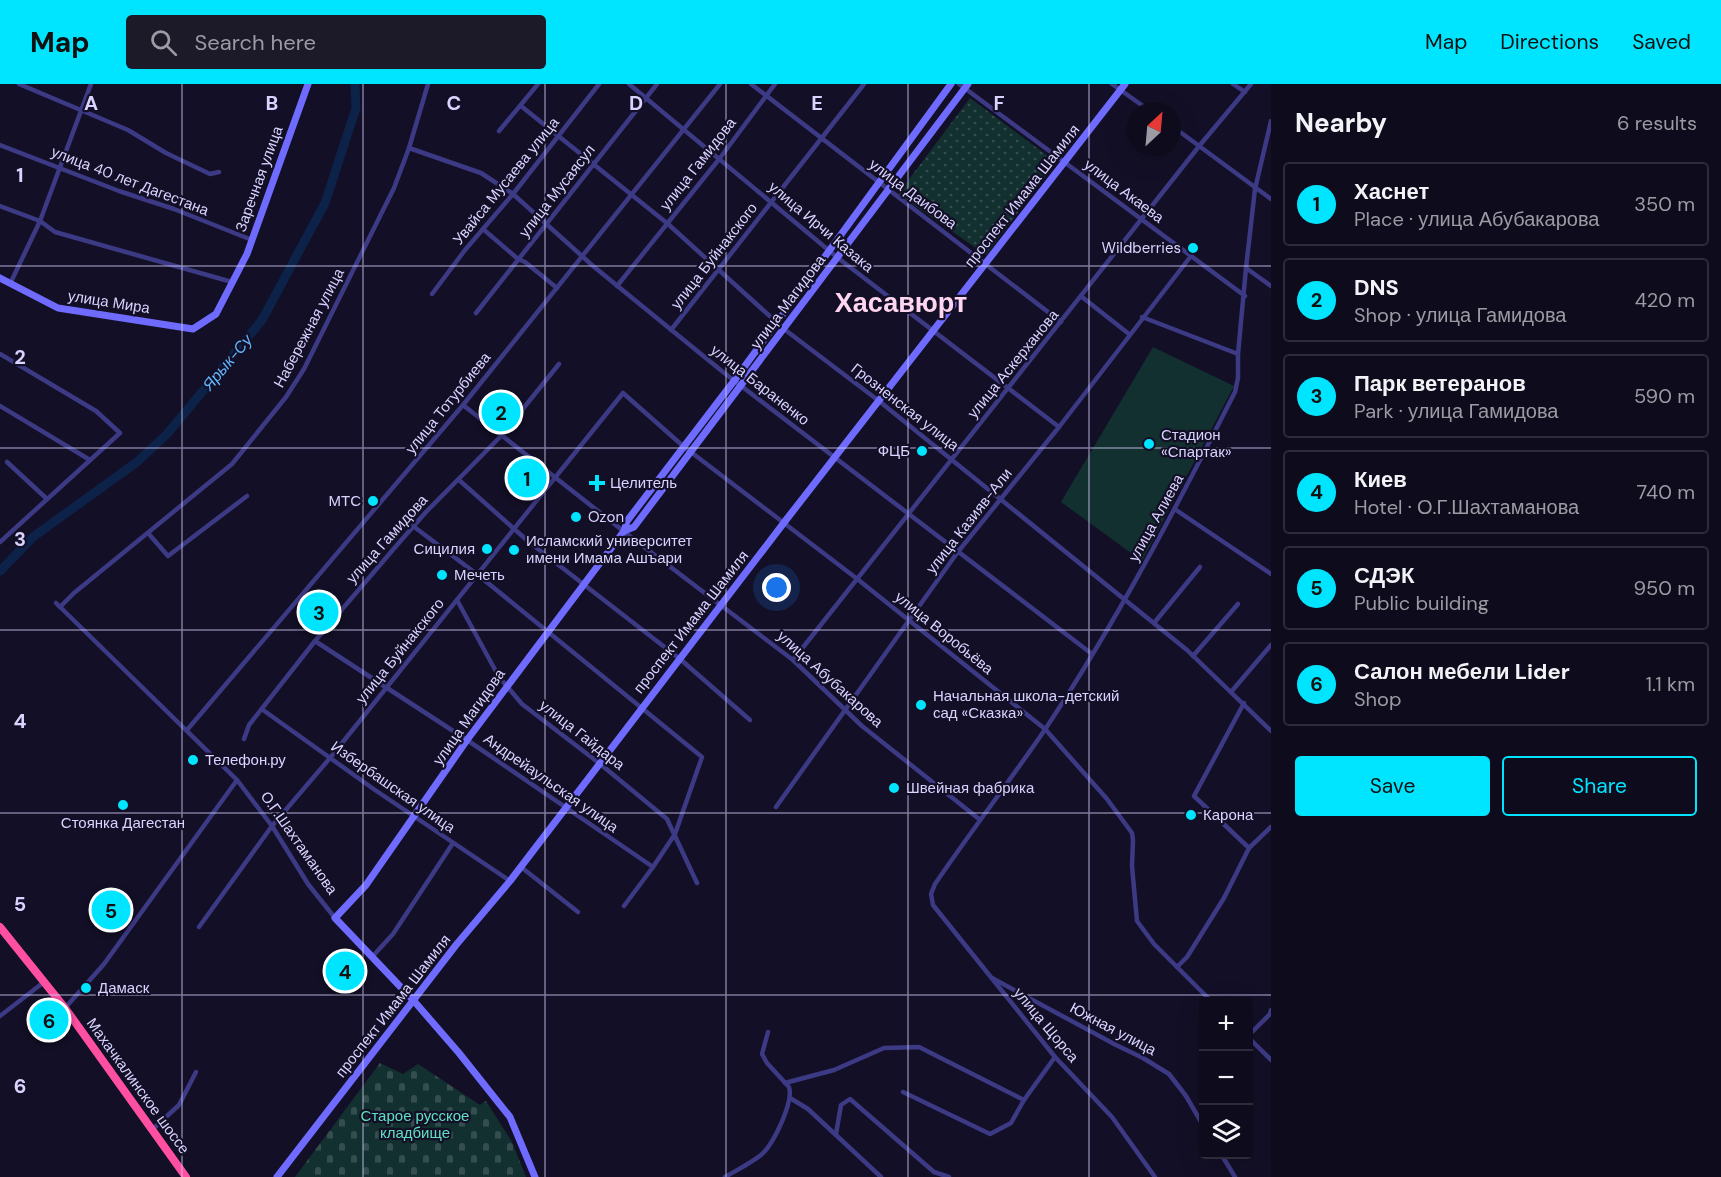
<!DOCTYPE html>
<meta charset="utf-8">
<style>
body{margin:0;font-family:"DM Sans",sans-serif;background:#1c1929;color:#f1f3f6}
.controls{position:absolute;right:18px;bottom:18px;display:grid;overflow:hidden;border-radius:6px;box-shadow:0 6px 24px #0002}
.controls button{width:54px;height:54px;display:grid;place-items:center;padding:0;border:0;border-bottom:2px solid #2e2b3b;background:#0e0b1c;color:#f1f3f6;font:30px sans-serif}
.compass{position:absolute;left:1127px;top:18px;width:54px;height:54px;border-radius:50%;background:#0e0b1c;box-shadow:0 6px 24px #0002;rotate:26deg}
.you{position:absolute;left:777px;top:504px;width:21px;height:21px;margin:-15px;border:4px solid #fff;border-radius:50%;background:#1a73e8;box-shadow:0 0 0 9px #1a73e833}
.badge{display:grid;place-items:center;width:39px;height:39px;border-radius:50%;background:#00e5ff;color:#111;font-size:20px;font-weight:700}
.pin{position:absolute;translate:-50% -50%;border:3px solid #fff;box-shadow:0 2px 6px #0006}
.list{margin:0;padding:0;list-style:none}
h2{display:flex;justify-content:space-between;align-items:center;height:78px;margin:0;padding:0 24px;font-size:26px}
h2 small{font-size:20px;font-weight:400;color:#9b9ba3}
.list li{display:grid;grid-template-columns:39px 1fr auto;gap:18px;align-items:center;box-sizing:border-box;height:84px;margin:0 12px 12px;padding:0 12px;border:2px solid #2e2b3b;border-radius:6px}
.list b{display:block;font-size:22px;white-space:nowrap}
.list p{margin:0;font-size:20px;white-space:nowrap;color:#9b9ba3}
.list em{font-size:20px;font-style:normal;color:#9b9ba3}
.actions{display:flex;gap:12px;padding:18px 24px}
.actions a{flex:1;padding:14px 0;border:2px solid #00e5ff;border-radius:6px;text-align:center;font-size:21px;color:#00e5ff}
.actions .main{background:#00e5ff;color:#111}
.icon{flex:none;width:33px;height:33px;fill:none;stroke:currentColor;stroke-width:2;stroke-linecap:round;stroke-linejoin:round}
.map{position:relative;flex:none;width:1271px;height:1093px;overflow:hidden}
header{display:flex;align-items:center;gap:36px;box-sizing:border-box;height:84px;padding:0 30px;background:#00e5ff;color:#111}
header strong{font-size:28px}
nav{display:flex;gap:33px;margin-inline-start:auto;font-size:21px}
.search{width:420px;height:54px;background:#1c1929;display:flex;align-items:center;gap:15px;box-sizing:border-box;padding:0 21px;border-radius:6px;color:#9b9ba3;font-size:22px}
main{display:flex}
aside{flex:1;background:#0e0b1c}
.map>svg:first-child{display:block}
</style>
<header>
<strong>Map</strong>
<div class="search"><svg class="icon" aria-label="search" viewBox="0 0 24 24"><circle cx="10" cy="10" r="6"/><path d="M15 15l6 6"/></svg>Search here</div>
<nav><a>Map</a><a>Directions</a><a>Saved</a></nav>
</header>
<main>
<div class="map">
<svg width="1271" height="1093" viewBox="0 0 1271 1093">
<defs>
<pattern id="green-dots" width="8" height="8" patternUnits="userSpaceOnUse" patternTransform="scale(1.5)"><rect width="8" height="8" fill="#12302f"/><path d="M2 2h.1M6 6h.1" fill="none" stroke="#344d4e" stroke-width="1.8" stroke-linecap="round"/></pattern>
<pattern id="cemetery-stones" width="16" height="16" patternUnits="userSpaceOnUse" patternTransform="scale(1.5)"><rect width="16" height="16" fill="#12302f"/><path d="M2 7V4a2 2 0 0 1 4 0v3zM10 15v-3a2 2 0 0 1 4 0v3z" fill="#344d4e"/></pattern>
</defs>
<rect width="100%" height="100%" fill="#130f26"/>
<g fill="url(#green-dots)">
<polygon points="970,14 1056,78 986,171 898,110"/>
<polygon points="322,508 338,522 316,548 300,534"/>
</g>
<polygon fill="url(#cemetery-stones)" points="380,979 403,990 418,980 480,1021 486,1017 512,1058 526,1093 295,1093"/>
<polygon fill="#12302f" points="1153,263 1234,302 1142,477 1061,418"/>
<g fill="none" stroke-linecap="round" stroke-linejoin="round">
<polyline stroke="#0c2248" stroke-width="9" points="0,487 33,453 137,378 167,350 262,236 325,119 356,24 355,0"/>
<g stroke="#3d3a85" stroke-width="4.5">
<polyline points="19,0 128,46 166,69 210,90 219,88"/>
<polyline points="629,0 838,174 1059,343"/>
<polyline points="751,0 1061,238"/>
<polyline points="959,0 1245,212"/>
<polyline points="1112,0 1150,27"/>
<polyline points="1233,0 1245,8"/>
<polyline points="521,22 668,140 784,245 879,317 1187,566 1271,647"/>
<polyline points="1172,42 1271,115"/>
<polyline points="499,47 538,0"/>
<polyline points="0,61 119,107 174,125 252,156"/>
<polyline points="409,64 481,89 513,110 593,182 723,288 1092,570"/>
<polyline points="0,122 40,137 55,148 232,198"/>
<polyline points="483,145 518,175 525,178 557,204"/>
<polyline points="1246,184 1271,202"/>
<polyline points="10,200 40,137 91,0"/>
<polyline points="617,202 720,74 775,0"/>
<polyline points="432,210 465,166 513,110 599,0"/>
<polyline points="1082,213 1129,250"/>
<polyline points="476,229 657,0"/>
<polyline points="1142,233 1238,270"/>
<polyline points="671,246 864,0"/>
<polyline points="0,270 96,327 120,349 0,458"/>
<polyline points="463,321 631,453 793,576 862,642 979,735"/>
<polyline points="0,322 90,376"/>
<polyline points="7,378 47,415"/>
<polyline points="459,396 529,458 680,575 750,636"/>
<polyline points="1176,426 1271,490"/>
<polyline points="413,442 478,491 702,673 675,750 653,783 624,822"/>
<polyline points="148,449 168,472 247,412"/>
<polyline points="457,516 499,593 522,620 599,679 667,735 697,799"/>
<polyline points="56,519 237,696 272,742 308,800 335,834"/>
<polyline points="60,523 74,509 232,380 286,313 304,285 394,104 409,64 428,0"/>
<polyline points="1154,539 1200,483"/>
<polyline points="315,557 467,656 653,783"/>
<polyline points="1193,572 1238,520"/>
<polyline points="793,576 1200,61 1251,0"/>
<polyline points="1231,608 1271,561"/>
<polyline points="1244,619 1194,712 1249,764"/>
<polyline points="263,626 375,706 510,797"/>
<polyline points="187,646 463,321 720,0"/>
<polyline points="244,655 249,641 315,557 397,461 426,428 501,352 559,280"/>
<polyline points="776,723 957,469 1059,343 1191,172"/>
<polyline points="521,783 578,828"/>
<polyline points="199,843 272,742 330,674 623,309 683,362 856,494 1045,645 1107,715 1132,749 1133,756 1132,782 1137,837 1154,860 1212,918"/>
<polyline points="372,873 393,850 453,759"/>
<polyline points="1177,883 1187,873 1224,814 1249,764 1271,743"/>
<polyline points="992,894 1116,961 1143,974 1169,990 1186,1012 1204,1043"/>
<polyline points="65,924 104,880 237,696"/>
<polyline points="0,932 44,898"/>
<polyline points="1248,952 1270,930 1271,926"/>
<polyline points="1248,953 1271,976"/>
<polyline points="785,999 834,986 884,964 919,963 1024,1016 1011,1039 990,1050 903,1008"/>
<polyline points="790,1014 808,1025 881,1093"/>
<polyline points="1024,1016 1055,973"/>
<polyline points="153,1045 179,1021 196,988"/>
<polyline points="836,1050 841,1021 850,1015 934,1088 949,1093"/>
<polyline points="1221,1070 1235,1093"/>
<path d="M 725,1093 C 737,1086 751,1079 761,1071 C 773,1061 794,1018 789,1003 L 767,979 L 762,970 L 768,948"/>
<path d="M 1155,1093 L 1112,1033 L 1055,973 L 933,821 L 931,810 L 935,800 C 971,747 1010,697 1046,644 C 1117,537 1177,422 1235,308 L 1238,294 L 1238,270 L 1246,184 L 1255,105 L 1271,37"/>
</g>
<g stroke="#6f6bff" stroke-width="7">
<polyline points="0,194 58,224 193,245 216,230 247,170 308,0"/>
<polyline points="624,447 634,443 968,0"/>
<polyline points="277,1093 456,861 510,797 786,436 1125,0"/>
<polyline points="535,1093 510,1033 459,969 414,917 335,834 366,801 467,656 624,447 627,437 734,297 951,0"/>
</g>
<polyline stroke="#ff4fa3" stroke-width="8" points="0,843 65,924 186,1093"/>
</g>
<path fill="none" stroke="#d9d4ff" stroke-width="1.5" stroke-opacity="0.55" d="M 182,0 L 182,1093M 363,0 L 363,1093M 545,0 L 545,1093M 726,0 L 726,1093M 908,0 L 908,1093M 1089,0 L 1089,1093M 0,182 L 1271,182M 0,364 L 1271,364M 0,546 L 1271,546M 0,729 L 1271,729M 0,911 L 1271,911"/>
<g fill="#00e5ff" stroke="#130f26" stroke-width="2">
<circle cx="1193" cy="164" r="6"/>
<circle cx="1149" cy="360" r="6"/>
<circle cx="922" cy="367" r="6"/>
<path d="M594 390h6v6h6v6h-6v6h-6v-6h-6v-6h6z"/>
<circle cx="373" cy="417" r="6"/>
<circle cx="576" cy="433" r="6"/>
<circle cx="487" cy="465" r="6"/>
<circle cx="514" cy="466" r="6"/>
<circle cx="442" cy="491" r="6"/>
<circle cx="921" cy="621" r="6"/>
<circle cx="193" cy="676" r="6"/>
<circle cx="894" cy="704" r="6"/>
<circle cx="123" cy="721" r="6"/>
<circle cx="1191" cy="731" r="6"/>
<circle cx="86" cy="904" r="6"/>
</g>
<g text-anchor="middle" stroke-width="4.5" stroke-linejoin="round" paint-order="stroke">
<g font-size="15" fill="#d9d4ff" stroke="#130f26">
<text transform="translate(698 80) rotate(-52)" y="5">улица Гамидова</text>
<text transform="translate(259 95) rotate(-70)" y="5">Заречная улица</text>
<text transform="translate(130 97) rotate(21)" y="5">улица 40 лет Дагестана</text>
<text transform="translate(506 97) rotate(-51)" y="5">Увайса Мусаева улица</text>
<text transform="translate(557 107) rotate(-52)" y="5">улица Мусаясул</text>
<text transform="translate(1124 107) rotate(37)" y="5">улица Акаева</text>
<text transform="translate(913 110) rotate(37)" y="5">улица Даибова</text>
<text transform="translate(1022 112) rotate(-52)" y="5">проспект Имама Шамиля</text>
<text transform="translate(821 143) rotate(40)" y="5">улица Ирчи Казака</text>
<text transform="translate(714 172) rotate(-52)" y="5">улица Буйнакского</text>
<text transform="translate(109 218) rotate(9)" y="5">улица Мира</text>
<text transform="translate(788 218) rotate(-53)" y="5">улица Магидова</text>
<text transform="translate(309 244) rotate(-62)" y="5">Набережная улица</text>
<text transform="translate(1013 280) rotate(-51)" y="5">улица Аскерханова</text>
<text transform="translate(760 301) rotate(38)" y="5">улица Бараненко</text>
<text transform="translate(448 319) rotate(-51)" y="5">улица Тотурбиева</text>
<text transform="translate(905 323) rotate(38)" y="5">Грозненская улица</text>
<text transform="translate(1156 434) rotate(-61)" y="5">улица Алиева</text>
<text transform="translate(969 437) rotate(-52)" y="5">улица Казияв-Али</text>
<text transform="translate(387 455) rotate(-48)" y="5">улица Гамидова</text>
<text transform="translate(691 538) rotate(-52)" y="5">проспект Имама Шамиля</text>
<text transform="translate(944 549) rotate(39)" y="5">улица Воробьёва</text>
<text transform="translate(400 567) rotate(-51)" y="5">улица Буйнакского</text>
<text transform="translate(830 595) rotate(42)" y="5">улица Абубакарова</text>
<text transform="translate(469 633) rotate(-55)" y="5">улица Магидова</text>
<text transform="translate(582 651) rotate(38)" y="5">улица Гайдара</text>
<text transform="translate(551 699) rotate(35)" y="5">Андрейаульская улица</text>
<text transform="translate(393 703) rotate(35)" y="5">Избербашская улица</text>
<text transform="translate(299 759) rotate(55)" y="5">О.Г.Шахтаманова</text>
<text transform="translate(393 922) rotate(-52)" y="5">проспект Имама Шамиля</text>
<text transform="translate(1046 941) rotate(50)" y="5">улица Щорса</text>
<text transform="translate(1113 945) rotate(28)" y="5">Южная улица</text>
<text transform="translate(138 1002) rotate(54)" y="5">Махачкалинское шоссе</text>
</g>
<g font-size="15" fill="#d9d4ff" stroke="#130f26" text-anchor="start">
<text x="1181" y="169" text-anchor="end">Wildberries</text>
<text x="1161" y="356">Стадион<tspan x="1161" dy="17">«Спартак»</tspan></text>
<text x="910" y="372" text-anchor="end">ФЦБ</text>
<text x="610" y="404">Целитель</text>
<text x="361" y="422" text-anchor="end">МТС</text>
<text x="588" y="438">Ozon</text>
<text x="526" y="462">Исламский университет<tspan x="526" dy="17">имени Имама Ашъари</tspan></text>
<text x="475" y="470" text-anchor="end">Сицилия</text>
<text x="454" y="496">Мечеть</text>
<text x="933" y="617">Начальная школа-детский<tspan x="933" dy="17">сад «Сказка»</tspan></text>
<text x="205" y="681">Телефон.ру</text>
<text x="906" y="709">Швейная фабрика</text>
<text x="1203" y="736">Карона</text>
<text x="123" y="744" text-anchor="middle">Стоянка Дагестан</text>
<text x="98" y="909">Дамаск</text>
</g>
<g font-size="15" fill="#5fe0c0" stroke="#130f26">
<text x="415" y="1037">Старое русское<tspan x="415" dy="17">кладбище</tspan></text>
</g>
<g font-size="16" font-style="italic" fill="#62b6ff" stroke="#130f26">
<text transform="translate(227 278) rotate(-50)" y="6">Ярык-Су</text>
</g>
<g font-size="27" font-weight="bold" fill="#ffd6f0" stroke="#130f26">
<text x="901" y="228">Хасавюрт</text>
</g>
</g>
<g font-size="20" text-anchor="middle" font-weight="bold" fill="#d9d4ff" stroke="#130f26" stroke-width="4.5" stroke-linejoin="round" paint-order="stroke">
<text x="91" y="26">A</text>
<text x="272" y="26">B</text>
<text x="454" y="26">C</text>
<text x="636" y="26">D</text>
<text x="817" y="26">E</text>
<text x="999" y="26">F</text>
<text x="20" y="98">1</text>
<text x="20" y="280">2</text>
<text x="20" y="462">3</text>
<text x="20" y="644">4</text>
<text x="20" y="827">5</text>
<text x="20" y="1009">6</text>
</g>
</svg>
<div class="controls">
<button>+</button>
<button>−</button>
<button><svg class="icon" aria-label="layers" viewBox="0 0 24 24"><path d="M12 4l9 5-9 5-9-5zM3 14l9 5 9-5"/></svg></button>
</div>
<svg class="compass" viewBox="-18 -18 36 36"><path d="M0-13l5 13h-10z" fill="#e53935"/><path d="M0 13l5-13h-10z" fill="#9b9ba3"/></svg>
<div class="you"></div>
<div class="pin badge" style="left:527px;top:394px">1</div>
<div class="pin badge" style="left:501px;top:328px">2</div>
<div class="pin badge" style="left:319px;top:528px">3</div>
<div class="pin badge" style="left:345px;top:887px">4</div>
<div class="pin badge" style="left:111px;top:826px">5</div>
<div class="pin badge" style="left:49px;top:936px">6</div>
</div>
<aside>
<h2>Nearby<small>6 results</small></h2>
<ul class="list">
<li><span class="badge">1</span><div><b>Хаснет</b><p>Place · улица Абубакарова</p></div><em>350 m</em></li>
<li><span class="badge">2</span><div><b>DNS</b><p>Shop · улица Гамидова</p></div><em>420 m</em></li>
<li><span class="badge">3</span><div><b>Парк ветеранов</b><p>Park · улица Гамидова</p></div><em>590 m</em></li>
<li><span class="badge">4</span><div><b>Киев</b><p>Hotel · О.Г.Шахтаманова</p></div><em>740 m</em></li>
<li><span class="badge">5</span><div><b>СДЭК</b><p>Public building</p></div><em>950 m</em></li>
<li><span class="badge">6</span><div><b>Салон мебели Lider</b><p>Shop</p></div><em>1.1 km</em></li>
</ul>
<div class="actions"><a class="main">Save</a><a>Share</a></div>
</aside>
</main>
